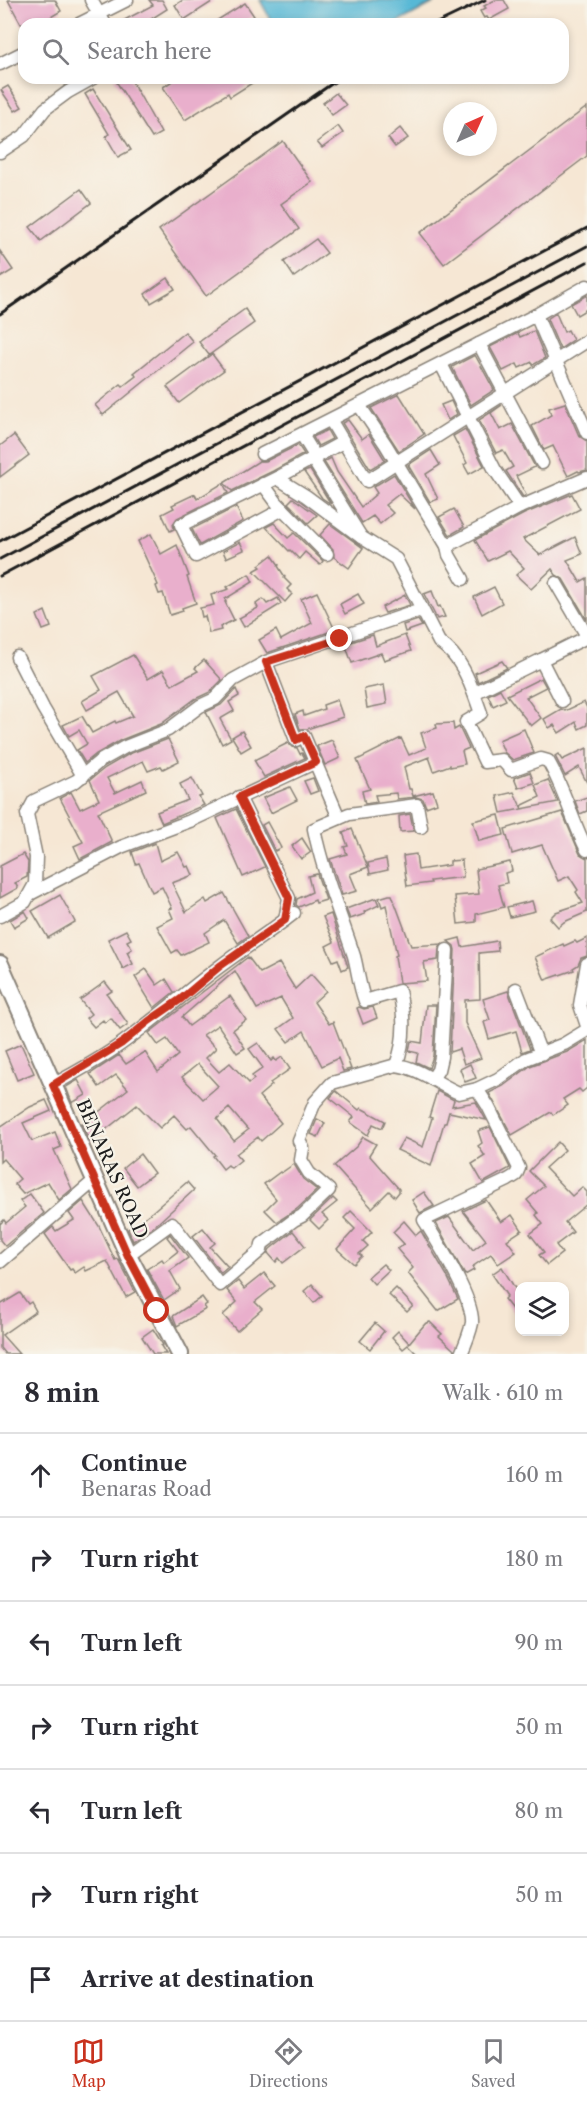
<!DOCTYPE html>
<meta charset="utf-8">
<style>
body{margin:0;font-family:"Libre Caslon Text",serif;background:#f7f7f7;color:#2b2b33}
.controls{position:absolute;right:18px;bottom:18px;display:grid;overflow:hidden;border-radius:12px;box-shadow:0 3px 9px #0003}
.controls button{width:54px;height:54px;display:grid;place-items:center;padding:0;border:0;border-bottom:2px solid #e1e1e2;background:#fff;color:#2b2b33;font:30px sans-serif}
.compass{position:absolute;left:443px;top:102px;width:54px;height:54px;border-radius:50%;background:#fff;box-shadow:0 3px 9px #0003;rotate:45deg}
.stop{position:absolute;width:18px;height:18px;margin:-14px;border:4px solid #c8321e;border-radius:50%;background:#fff}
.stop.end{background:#c8321e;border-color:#fff;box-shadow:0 2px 6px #0008}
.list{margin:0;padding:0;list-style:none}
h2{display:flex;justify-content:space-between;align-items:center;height:78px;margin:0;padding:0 24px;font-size:26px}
h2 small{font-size:20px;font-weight:400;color:#7c7c81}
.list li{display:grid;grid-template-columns:39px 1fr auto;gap:18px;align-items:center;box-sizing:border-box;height:84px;padding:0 24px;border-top:2px solid #e1e1e2}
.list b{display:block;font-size:22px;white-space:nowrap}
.list p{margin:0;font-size:20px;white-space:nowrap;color:#7c7c81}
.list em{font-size:20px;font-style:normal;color:#7c7c81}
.icon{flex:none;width:33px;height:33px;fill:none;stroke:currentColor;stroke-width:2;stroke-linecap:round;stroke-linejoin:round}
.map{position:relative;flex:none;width:587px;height:1354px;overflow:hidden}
.search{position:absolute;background:#fff;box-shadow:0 3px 9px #0003;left:18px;right:18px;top:18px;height:66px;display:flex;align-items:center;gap:15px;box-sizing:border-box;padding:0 21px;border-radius:18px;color:#7c7c81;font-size:22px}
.sheet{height:666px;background:#fff}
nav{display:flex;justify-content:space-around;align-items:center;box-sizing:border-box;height:84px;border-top:2px solid #e1e1e2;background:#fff;font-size:16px;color:#7c7c81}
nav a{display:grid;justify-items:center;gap:3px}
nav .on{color:#c8321e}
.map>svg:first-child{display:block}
</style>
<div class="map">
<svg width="587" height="1354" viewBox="0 0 587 1354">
<rect width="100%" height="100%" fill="#f7f3e8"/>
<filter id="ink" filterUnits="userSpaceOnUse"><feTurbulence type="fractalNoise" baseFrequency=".0167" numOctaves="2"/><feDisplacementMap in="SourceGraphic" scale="12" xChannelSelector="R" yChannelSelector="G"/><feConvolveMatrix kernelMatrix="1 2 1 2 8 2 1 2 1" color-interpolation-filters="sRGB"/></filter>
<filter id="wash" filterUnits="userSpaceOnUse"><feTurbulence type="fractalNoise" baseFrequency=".008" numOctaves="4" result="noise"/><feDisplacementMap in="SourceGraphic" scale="24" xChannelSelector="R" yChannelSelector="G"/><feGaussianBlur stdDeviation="1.35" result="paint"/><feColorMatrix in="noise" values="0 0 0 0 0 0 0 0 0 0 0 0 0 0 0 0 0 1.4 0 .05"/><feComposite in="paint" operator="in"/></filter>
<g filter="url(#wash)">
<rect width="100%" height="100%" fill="#f6e7d4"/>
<polygon fill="#57b8d6" stroke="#3a6a79" stroke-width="1.5" points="260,0 439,0 395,24 273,24"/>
<g id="blocks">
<g fill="#e9afcc" fill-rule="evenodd">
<polygon points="8,0 55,0 61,11 39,24 21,24"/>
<polygon points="149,0 162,0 167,9 151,19 153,24 117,24 153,5"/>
<polygon points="183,0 215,0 184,20 175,5"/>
<polygon points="495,0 504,0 509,9 489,20 487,17 484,18 480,11 486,8 484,6"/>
<polygon points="245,3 254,16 241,24 211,24"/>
<polygon points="114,78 130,78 161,133 152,138"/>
<polygon points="177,78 260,78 230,97 228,93 185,120 163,87"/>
<polygon points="8,86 22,107 15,111 1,90"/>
<polygon points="93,89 131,150 118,157 106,136 109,134 85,94"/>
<polygon points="336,93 346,105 332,115 323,103"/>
<polygon points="587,107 587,156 444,264 420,233"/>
<polygon points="338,126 343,133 322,148 317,142"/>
<polygon points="400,128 408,138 395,147 388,138"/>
<polygon points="283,141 312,182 281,204 299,229 206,296 159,230"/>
<polygon points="81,189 91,203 41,241 30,227"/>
<polygon points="316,239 327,253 294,277 284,262"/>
<polygon points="0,251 13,270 0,278"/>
<polygon points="168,278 175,289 151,303 145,294"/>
<polygon points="587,295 587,309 577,315 571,304"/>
<polygon points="245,309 254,323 209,355 199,342"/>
<polygon points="556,313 564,332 568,330 573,340 560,349 547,319"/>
<polygon points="534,331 545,358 533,365 532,362 519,368 517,364 503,371 490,347 518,333 520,337"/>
<polygon points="185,332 193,342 103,415 95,405 121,384 123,386 136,376 134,373"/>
<polygon points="212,354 224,370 179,403 167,387"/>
<polygon points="475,355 494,390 471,405 452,367"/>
<polygon points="399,394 424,434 399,451 371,408"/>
<polygon points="451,401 457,414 448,420 441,405"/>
<polygon points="565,403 579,436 587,441 587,470 579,472 578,471 568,476 553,446 544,450 532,426 551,415 549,408"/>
<polygon points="502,405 491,413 500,430 512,424 535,467 516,476 526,495 523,497 506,471 513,467 503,450 496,453 479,420"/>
<polygon points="348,420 362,439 369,434 385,460 370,469 342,423"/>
<polygon points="465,429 484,466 469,474 464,465 467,463 453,436"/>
<polygon points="327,430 332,439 318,446 313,437"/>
<polygon points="14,435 29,455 0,477 0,446"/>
<polygon points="298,445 304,454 273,471 232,491 224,483 259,461 266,461"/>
<polygon points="431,450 440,465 426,474 438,499 430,502 408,465"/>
<polygon points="331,458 337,472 361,507 377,493 373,487 394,474 415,509 399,494 385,505 393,513 380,524 373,516 362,523 324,462"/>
<polygon points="310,470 331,504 322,498 304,472"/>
<polygon points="223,483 228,493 177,518 173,524 174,529 170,531 162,514 174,508 172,505 195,494 197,499"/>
<polygon points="572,494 580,509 523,539 540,555 575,537 582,554 567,560 580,582 587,578 587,620 563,579 556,575 552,569 531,589 516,575 524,568 508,551 488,561 475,540 524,514"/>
<polygon points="293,498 317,515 308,523 288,503"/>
<polygon points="236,507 243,521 200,545 192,529"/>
<polygon points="454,509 464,527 450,535 439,517"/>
<polygon points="274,523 288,538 294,533 323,561 320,565 305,552 299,559 290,550 289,551 266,527"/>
<polygon points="330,524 363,548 349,568 334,557 333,549 320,535"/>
<polygon points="151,534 161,554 177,545 189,576 187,577 196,603 182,608 183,611 170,615 163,593 159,594 156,586 158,585 138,541"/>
<polygon points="240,542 244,550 226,558 223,551"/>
<polygon points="272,555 279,565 278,566 285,577 284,578 291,585 287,589 292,594 285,602 254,571 261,567 259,565"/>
<polygon points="249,574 253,582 225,599 226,602 225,602 234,620 220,627 221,630 209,633 205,616 202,617 200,608 214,605 211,595 229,589 227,587"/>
<polygon points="494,587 502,603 482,614 474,597"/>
<polygon points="432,591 438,607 440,606 445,617 437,619 424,594"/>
<polygon points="317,592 335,630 267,653 259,640 276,630 281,640 312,623 301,599"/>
<polygon points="358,594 364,604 345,614 340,604"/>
<polygon points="405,595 410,605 385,613 382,607"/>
<polygon points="278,598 281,604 244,627 239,618 258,608 256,604 263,599 267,604"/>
<polygon points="45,611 51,627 43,630 37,615"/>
<polygon points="418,620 422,626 405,632 403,625"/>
<polygon points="373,635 376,646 405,635 411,651 384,660 381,653 352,663 345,644"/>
<polygon points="133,655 148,679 163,670 172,685 198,671 195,668 204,660 222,680 210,692 195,699 161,724 121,740 96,754 85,763 77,750 87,744 79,730 69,736 63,725 82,716 92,733 115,721 116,723 133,716 119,692 87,710 82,701 101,690 93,676"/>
<polygon points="502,661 507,668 478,682 475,673"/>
<polygon points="541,678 546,687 526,697 541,718 531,726 507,695"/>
<polygon points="384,685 387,704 367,708 364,689"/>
<polygon points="236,689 239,696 229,702 234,711 220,719 231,739 222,744 206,712 221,705"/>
<polygon points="500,689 506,700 493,706 488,695"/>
<polygon points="337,700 343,717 307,729 300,729 295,714 303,711 304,716 324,709 323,705"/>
<polygon points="584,702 587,708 587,725 579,729 576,722 559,733 554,725 549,728 544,719 561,709 565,711"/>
<polygon points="453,723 454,730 459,727 469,748 462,751 465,764 450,767 450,765 434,771 429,757 404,767 409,789 411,789 413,796 433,791 437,803 426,807 423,799 416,797 397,799 396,793 375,795 377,802 365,804 362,791 370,789 357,760 401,738 409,755 426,748 421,733 437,728 436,724"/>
<polygon points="524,729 534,753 513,760 504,752 499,740"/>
<polygon points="242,731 251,746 241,752 232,737"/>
<polygon points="168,739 179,761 163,769 161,766 148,771 143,761 107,778 115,793 142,780 146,790 98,812 112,842 80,859 74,846 83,842 60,798 71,792 80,809 99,800 90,780 105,768 129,754"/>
<polygon points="332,740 340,758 325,765 317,746"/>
<polygon points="288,743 292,747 297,748 300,754 302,753 305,758 264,777 254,760"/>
<polygon points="587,748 587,783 579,767 565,776 555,756 558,754 562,760"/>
<polygon points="530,772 534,783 518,788 514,778"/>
<polygon points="192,778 202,796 199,797 204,805 162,823 157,812 188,800 180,784"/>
<polygon points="313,778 318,791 310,794 304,781"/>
<polygon points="548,780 558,802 501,813 497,796 514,792 522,809 521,806 540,797 535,785"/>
<polygon points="290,787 297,800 271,813 263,798"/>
<polygon points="587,797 587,811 580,814 575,801"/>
<polygon points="236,809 265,867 243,877 217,818"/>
<polygon points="562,812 580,854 587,858 587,912 564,922 558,927 550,918 556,912 583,903 576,892 578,890 569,876 558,881 542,845 512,854 505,829"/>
<polygon points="410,814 414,831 400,832 399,816"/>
<polygon points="499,815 504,835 479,841 473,821"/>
<polygon points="267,822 281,848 275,851 262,825"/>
<polygon points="352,829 368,867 350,874 357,891 342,895 330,859 347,854 344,847 348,846 343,833"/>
<polygon points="302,838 311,852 301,859 292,846"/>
<polygon points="155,843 160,861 178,852 186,867 189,866 193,875 172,883 186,912 205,899 207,903 224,893 248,936 238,943 224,920 205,933 209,942 181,955 177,950 172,953 157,926 173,918 169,909 172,908 162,887 152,892 139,863 136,864 132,852"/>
<polygon points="23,854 28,862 27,877 15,883 18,888 0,898 0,866"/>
<polygon points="416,854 418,870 450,865 450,861 462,860 463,877 430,881 431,883 407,886 403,856"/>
<polygon points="386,859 388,870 370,874 368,863"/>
<polygon points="510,862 512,871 505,873 507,883 498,885 504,907 476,914 476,922 458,924 455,896 479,894 476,869"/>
<polygon points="317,874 326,900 316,903 315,900 299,907 296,905 297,899 312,892 308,876"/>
<polygon points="60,895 75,922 48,938 32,911"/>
<polygon points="389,895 392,895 411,946 442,944 439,949 438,960 424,962 427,981 399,983 395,956 397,955 386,905 382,907 379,898"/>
<polygon points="376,898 379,905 364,912 365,914 350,919 346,909"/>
<polygon points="532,901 535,911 510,917 507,907"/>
<polygon points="25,911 29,918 14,927 10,920"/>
<polygon points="331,914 348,967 342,970 338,959 333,961 326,946 334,942 323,917"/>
<polygon points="126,930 131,939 127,941 132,949 127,952 133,964 123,969 108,939"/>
<polygon points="460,938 462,947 497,941 498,951 479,953 480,999 465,1000 465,1023 481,1058 464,1064 459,1049 450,1052 455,950 454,946 448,941"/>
<polygon points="587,938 587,956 581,958 578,965 573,968 574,970 545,980 535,957 563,944 564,946 575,941 577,943"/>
<path d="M 248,957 L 260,973 L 279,963 L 295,989 L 311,974 L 326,991 L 314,1002 L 329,1024 L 333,1022 L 351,1069 L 343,1071 L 338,1058 L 322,1066 L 304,1031 L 288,1042 L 278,1029 L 293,1018 L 281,998 L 257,1009 L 235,971 L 182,1017 L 189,1026 L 230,996 L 246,1020 L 233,1030 L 245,1048 L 237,1053 L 218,1025 L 203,1035 L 216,1048 L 206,1058 L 219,1072 L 230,1063 L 249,1083 L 254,1079 L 252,1076 L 263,1068 L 249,1049 L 258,1043 L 271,1061 L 274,1058 L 276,1061 L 282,1057 L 290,1069 L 270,1083 L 272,1085 L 259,1096 L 281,1123 L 261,1141 L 258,1137 L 236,1154 L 241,1160 L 231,1168 L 228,1165 L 223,1169 L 213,1156 L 215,1155 L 191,1126 L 187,1129 L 174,1115 L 160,1128 L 137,1105 L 90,1142 L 82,1125 L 128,1089 L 116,1075 L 99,1087 L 90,1074 L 119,1055 L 126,1064 L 145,1052 L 158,1072 L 178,1055 L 167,1039 L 158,1045 L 149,1033 ZM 198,1064 L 218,1086 L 203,1099 L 182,1077 ZM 229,1108 L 248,1130 L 234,1141 L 217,1119 Z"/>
<polygon points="146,969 157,985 166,979 174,992 154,1008 135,977"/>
<polygon points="105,982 112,991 107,994 128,1024 120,1030 111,1018 105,1023 103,1020 94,1027 86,1018 91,1014 80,1000"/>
<polygon points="508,991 530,1049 522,1052 516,1031 489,1039 484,1022 490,1020 483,999"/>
<polygon points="426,1005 436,1005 433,1056 429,1068 416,1062 418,1053 409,1051 411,1041 422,1043"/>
<polygon points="359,1007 364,1009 373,1007 377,1018 363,1024 357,1008"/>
<polygon points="587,1040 587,1088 582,1092 579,1089 563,1099 568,1105 553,1115 551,1112 512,1135 489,1093 503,1086 530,1066 567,1052"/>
<polygon points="21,1044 34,1073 17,1080 5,1051"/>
<polygon points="470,1064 476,1078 465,1082 460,1069"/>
<polygon points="78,1080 86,1095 72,1103 66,1087"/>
<polygon points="336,1091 359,1110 361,1108 385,1121 382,1128 373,1124 368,1135 350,1122 354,1117 330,1098"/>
<polygon points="437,1091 454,1100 452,1106 476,1102 486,1120 449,1112 446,1123 444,1123 431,1166 397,1150 404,1138 423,1147 432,1118 429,1117"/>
<polygon points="46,1100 51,1111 23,1123 32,1141 55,1132 61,1147 54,1150 72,1189 59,1200 48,1182 23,1194 14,1184 20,1179 3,1159 0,1162 0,1127 30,1107"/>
<polygon points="317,1119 325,1123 318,1137 311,1134"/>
<polygon points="490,1127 510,1168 483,1183 472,1164 485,1156 478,1146 482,1143 478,1131"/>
<polygon points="363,1137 376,1144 369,1155 399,1189 399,1192 395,1197 389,1191 372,1208 334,1166 357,1146"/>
<polygon points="558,1142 565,1150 545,1168 572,1196 582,1187 587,1192 587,1204 565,1222 573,1232 556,1245 562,1253 547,1265 539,1255 544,1252 530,1234 543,1224 536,1215 538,1213 527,1200 544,1186 529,1171"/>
<polygon points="140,1154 154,1173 137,1186 123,1168"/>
<polygon points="294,1164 303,1179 317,1190 297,1209 277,1222 265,1210 276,1199 264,1184 280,1172 281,1173"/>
<polygon points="187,1182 194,1190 159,1222 133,1241 128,1229 152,1212"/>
<polygon points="424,1192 434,1206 420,1213 412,1200"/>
<polygon points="30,1194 44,1213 5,1246 0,1240 0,1224 4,1220 6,1223 25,1207 20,1201"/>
<polygon points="333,1198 337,1202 322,1214 328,1220 319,1229 310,1220"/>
<polygon points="486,1200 501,1222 512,1215 522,1230 507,1240 516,1252 498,1264 491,1254 472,1267 474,1270 465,1275 436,1223 449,1217 473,1250 486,1240 463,1211"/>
<polygon points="83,1201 99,1226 115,1260 118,1259 135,1292 126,1297 107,1261 86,1271 84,1267 75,1273 72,1269 70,1270 45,1234 53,1227 56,1231 74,1220 69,1213"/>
<polygon points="351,1211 372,1232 363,1241 368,1246 359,1254 362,1256 354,1264 337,1249 355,1229 344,1218"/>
<polygon points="404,1221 416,1235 421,1231 446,1274 458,1299 438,1311 408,1273 413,1268 397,1249 404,1244 393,1232"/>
<polygon points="203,1228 215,1243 210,1247 228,1267 221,1273 193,1236"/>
<polygon points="293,1231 305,1246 283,1263 279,1258 276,1262 268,1253 270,1249"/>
<polygon points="170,1234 188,1258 170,1271 180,1289 164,1300 147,1269 162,1259 164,1262 178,1251 167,1237"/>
<polygon points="383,1264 389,1270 374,1284 368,1277"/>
<polygon points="502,1267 519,1295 519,1318 504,1299 507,1296 492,1274"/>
<polygon points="264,1273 275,1286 255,1302 262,1309 237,1331 223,1315 237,1302 227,1290 238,1281 244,1289"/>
<polygon points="312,1284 322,1296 314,1303 304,1291"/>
<polygon points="396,1288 413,1306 407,1312 389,1295"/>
<polygon points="20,1293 28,1304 31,1302 36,1311 2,1335 19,1354 5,1354 0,1348 0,1305"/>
<polygon points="202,1297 207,1304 204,1306 206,1309 177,1326 173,1316"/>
<polygon points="430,1322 442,1334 439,1336 454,1350 453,1354 417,1354 408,1345 403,1349 392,1337 398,1331 409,1343 425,1324"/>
<polygon points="375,1323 384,1331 370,1349 360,1341"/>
<polygon points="153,1329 163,1345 161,1346 166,1354 153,1354 142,1337"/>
</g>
</g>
</g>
<g filter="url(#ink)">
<use href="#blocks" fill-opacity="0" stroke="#898278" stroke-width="1.5"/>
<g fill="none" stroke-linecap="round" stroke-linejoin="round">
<defs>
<g id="street">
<polyline points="91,0 105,24"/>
<polyline points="79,24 127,0"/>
<polyline points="0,64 24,52"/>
<polyline points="0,152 24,136 45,109 68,92 93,78"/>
<polyline points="536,315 587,433"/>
<polyline points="479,344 542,463"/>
<polyline points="441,364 495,470 520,507"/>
<polyline points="359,405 386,445 447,546 449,555 463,579"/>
<polyline points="331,421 367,481 587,341"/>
<polyline points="302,435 315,456"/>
<polyline points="262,454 536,315 587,286"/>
<polyline points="277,478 306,496 361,537 312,458"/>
<polyline points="263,484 277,503 327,554"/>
<polyline points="283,509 196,556 181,525 277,478 343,442"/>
<path d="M 361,537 L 396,559 L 439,642 C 464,659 471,686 481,713 L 466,722 L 485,762 L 502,760 L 511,770 L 541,759 L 548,761 C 565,790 572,821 587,850"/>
<polyline points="447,546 520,507 587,478"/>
<polyline points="556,583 587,636"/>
<polyline points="17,657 43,708 83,776"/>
<polyline points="541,660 587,637"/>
<polyline points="266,662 421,610"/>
<polyline points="474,693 541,660 562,701"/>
<polyline points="239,797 289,898 285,920"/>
<polyline points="30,894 121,847 190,821 316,762"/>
<polyline points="0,916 25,902 35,884 36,857 27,814 34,801 76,781 100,761 125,747 168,730 200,706 215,699 233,680 266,662 296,740 304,736 339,818"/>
<polyline points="587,964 580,1005 587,1026"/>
<polyline points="516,989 541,1054"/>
<path d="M 396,1065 C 406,1040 405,1016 399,991 L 365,1001 C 359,986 358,971 354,956 C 340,913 323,873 314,829 L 349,814 L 417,805 L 421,827"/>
<polyline points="432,1079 438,1070 441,1057 447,950"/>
<path d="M 53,1085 C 76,1072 99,1060 121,1044 C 154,1020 186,992 219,967 C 244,948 270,932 294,913"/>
<polyline points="477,1089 498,1079 526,1059 564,1044 587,1030"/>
<path d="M 128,1255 L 172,1223 L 220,1285 L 261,1250 L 262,1244 L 294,1220 L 302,1216 L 329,1190 L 309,1173 L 301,1160 L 303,1148 L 299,1141 L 315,1102 L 332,1083 L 396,1065 C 420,1068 437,1084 459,1093 L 477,1089 L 488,1106 L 519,1168 L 516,1175 L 508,1180 L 424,1220 C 437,1241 474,1299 472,1323 C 470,1333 465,1345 461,1354"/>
<polyline points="0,1262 95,1180"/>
</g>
<polyline id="secondary" points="0,964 128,1255 180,1354"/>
</defs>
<use href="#street" stroke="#898278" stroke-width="15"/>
<use href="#secondary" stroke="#898278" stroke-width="20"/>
<use href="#street" stroke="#fff" stroke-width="12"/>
<use href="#secondary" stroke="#fff" stroke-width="16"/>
<g stroke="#1c1c1c" stroke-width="3">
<polyline points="435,24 485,0"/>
<polyline points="0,314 340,78"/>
<polyline points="0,541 587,228"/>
<polyline points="0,559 587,246"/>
<polyline points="0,576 587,262"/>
</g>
</g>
</g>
<g fill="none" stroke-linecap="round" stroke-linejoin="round" filter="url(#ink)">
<polyline stroke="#c8321e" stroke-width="8" points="157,1311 128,1256 53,1085 122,1043 149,1021 181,999 220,966 285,920 289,898 239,797 316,762 304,736 296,740 266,662 340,639"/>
</g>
<g text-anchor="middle" stroke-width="4.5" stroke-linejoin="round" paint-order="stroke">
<g font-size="18" fill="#1c1c1c" stroke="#f7f3e8">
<text transform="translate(112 1169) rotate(66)" y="6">BENARAS ROAD</text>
</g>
</g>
</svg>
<div class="controls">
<button><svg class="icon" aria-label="layers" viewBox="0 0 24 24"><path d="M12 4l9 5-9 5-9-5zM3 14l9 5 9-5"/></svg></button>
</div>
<svg class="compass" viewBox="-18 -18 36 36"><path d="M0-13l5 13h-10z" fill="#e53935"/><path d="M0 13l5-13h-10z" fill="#7c7c81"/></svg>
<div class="stop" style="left:157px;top:1311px"></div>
<div class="stop end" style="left:340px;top:639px"></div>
<div class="search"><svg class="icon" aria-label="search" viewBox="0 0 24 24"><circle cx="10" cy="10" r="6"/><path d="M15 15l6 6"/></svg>Search here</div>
</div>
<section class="sheet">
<h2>8 min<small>Walk · 610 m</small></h2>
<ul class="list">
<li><svg class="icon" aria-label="ahead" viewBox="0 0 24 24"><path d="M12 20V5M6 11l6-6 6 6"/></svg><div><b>Continue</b><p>Benaras Road</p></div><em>160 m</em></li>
<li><svg class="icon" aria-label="right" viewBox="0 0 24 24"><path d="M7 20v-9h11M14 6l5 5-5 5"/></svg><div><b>Turn right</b></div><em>180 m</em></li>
<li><svg class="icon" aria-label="left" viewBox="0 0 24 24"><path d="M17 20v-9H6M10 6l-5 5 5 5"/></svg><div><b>Turn left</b></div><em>90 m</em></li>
<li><svg class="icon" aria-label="right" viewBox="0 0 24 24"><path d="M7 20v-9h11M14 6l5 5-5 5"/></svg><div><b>Turn right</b></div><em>50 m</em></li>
<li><svg class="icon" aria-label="left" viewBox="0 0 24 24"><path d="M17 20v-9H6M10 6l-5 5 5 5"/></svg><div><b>Turn left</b></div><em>80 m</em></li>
<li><svg class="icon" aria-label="right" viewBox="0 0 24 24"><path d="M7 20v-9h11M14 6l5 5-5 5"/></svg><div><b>Turn right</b></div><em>50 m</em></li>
<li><svg class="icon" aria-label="arrive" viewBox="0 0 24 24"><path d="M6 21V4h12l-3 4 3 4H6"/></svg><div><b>Arrive at destination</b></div></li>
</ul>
</section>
<nav>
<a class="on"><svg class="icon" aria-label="map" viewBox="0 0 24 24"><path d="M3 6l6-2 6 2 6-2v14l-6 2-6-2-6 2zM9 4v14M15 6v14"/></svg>Map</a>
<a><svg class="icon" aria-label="directions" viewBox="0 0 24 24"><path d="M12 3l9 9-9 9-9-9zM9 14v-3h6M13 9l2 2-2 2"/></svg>Directions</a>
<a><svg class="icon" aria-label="saved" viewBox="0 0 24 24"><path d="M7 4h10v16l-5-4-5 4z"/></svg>Saved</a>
</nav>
